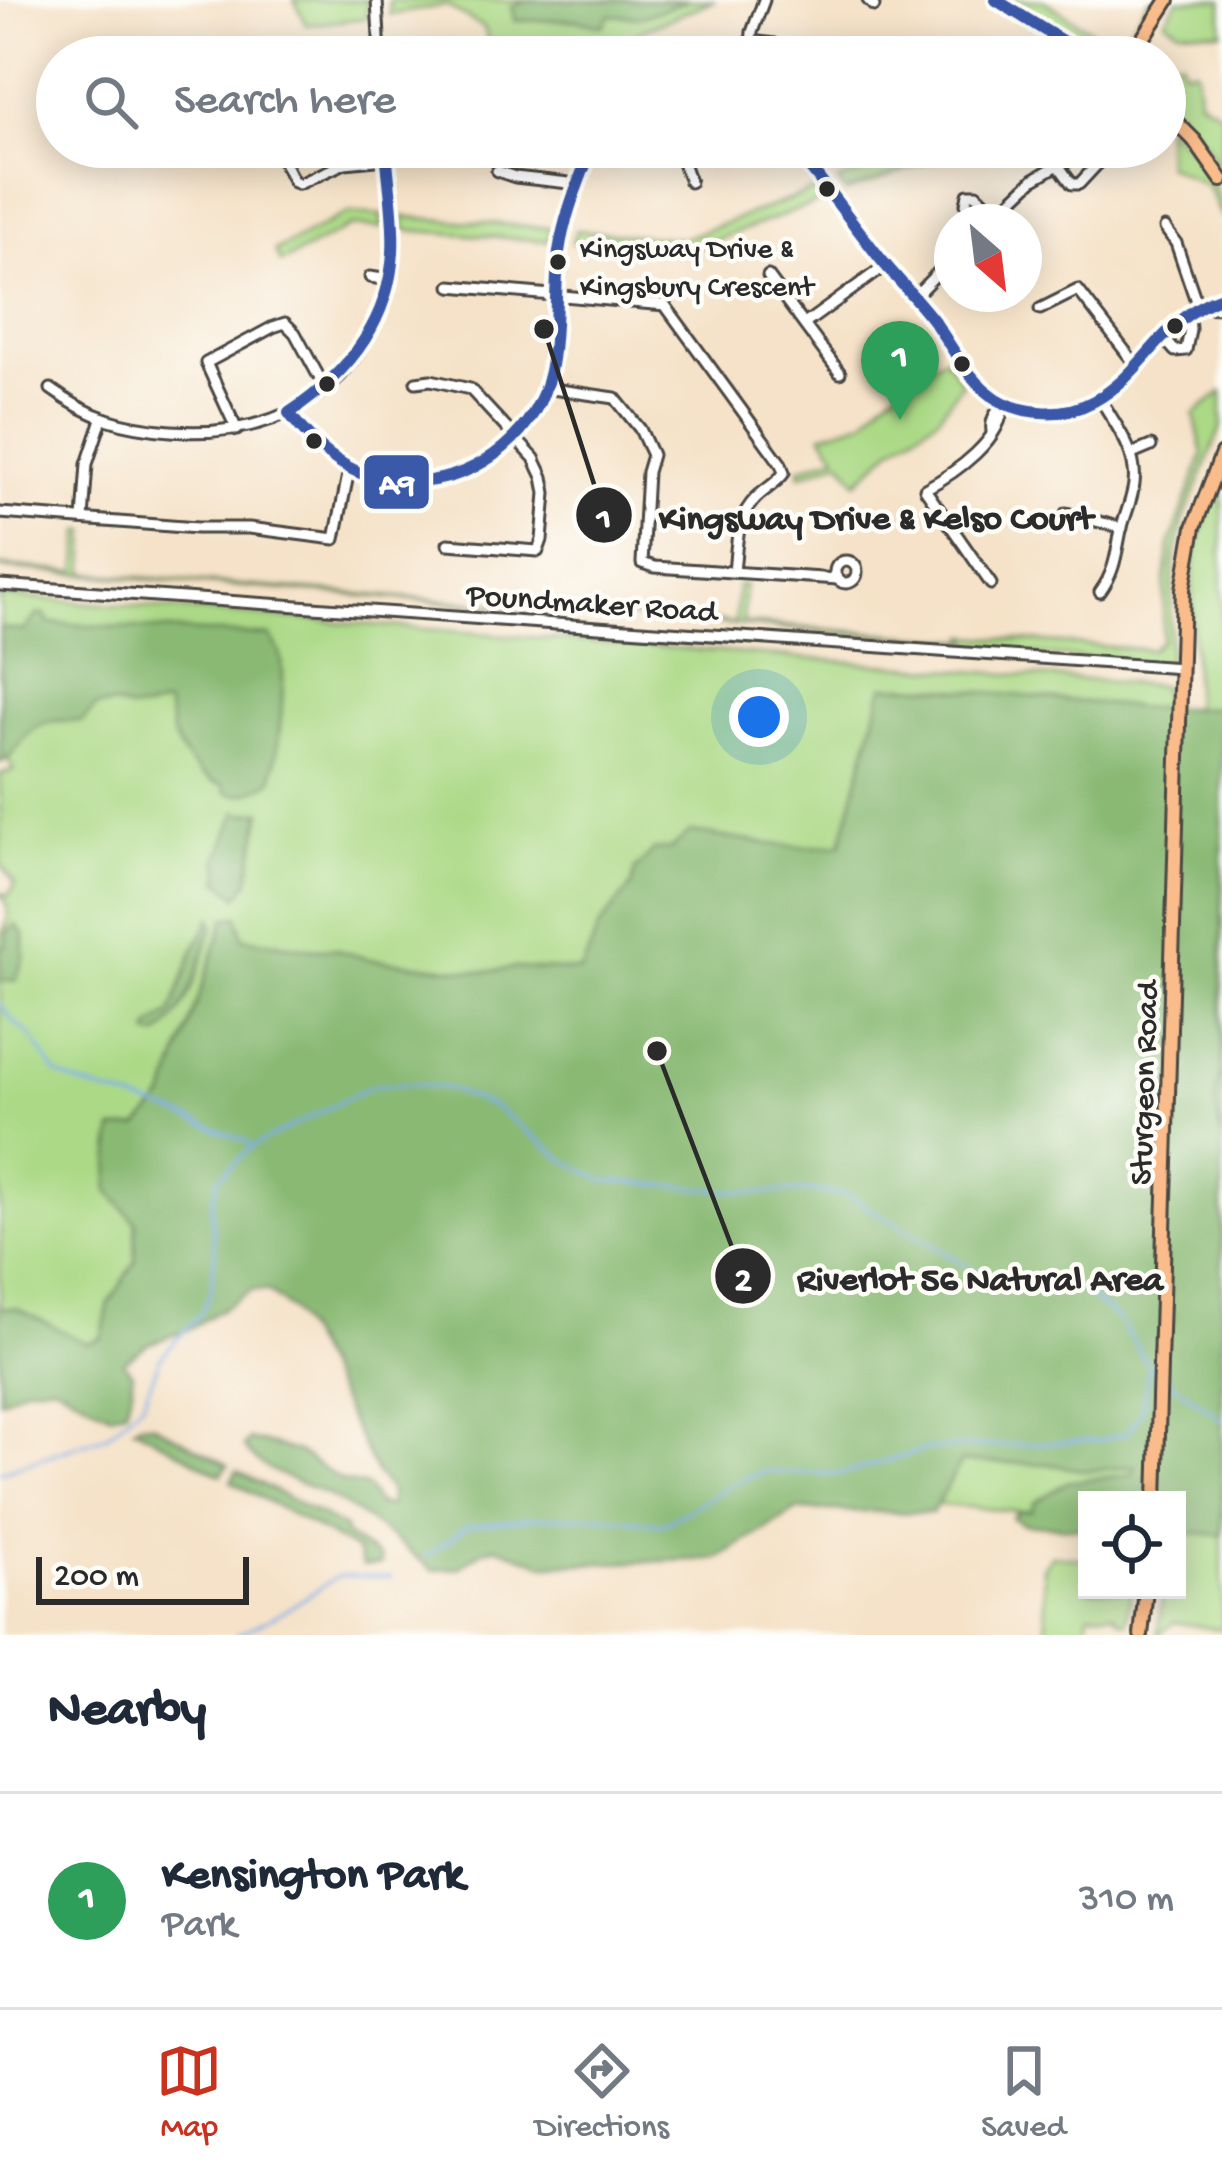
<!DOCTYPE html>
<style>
body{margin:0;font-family:"Gochi Hand",sans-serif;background:#f6f6f7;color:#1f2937}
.controls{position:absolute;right:36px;bottom:36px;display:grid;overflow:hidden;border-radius:0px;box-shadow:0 6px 30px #0003}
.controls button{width:108px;height:108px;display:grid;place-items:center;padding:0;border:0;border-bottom:3px solid #e0e1e3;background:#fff;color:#1f2937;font:60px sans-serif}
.compass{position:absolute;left:934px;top:204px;width:108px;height:108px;border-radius:50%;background:#fff;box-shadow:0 6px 30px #0003;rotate:152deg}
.scale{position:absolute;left:36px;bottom:30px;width:213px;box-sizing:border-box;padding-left:12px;border:6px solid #2b2b2b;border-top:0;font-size:33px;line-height:42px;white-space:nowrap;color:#2b2b2b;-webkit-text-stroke:9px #fdfcf7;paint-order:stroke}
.you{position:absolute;left:759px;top:717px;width:42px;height:42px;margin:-30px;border:9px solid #fff;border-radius:50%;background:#1a73e8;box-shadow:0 0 0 18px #1a73e833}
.badge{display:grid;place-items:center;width:78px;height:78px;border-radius:50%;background:#c8321e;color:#fff;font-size:39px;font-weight:700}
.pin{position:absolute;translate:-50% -99px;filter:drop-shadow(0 3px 6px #0008)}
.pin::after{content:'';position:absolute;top:63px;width:42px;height:36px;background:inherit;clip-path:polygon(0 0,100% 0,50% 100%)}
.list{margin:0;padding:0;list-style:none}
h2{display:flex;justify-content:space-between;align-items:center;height:156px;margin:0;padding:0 48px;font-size:51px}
h2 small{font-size:39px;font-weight:400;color:#747a83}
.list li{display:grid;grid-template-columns:78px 1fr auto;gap:36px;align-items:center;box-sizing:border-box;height:216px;padding:0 48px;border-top:3px solid #e0e1e3}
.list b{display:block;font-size:45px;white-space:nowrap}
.list p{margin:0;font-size:39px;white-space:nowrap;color:#747a83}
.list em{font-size:39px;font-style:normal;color:#747a83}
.icon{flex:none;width:66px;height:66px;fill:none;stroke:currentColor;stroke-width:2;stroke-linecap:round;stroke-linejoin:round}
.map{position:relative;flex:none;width:1222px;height:1635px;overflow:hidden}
.search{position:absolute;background:#fff;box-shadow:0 6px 30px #0003;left:36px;right:36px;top:36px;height:132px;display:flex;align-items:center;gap:30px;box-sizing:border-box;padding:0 42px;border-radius:66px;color:#747a83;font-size:45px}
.sheet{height:372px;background:#fff}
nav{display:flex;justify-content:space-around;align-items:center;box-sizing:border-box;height:168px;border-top:3px solid #e0e1e3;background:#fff;font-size:33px;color:#747a83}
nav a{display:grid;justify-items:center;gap:6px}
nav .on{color:#c8321e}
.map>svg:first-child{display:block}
</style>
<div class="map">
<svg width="1222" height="1635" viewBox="0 0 1222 1635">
<rect width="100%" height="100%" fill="#fdfcf7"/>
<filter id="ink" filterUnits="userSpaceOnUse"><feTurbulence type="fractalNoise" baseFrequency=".00833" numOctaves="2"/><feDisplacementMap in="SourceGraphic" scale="24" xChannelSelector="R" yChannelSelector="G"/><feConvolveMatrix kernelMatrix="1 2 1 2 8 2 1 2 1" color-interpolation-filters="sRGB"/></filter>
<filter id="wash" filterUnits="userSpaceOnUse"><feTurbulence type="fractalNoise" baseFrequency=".004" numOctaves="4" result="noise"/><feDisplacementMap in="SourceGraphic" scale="48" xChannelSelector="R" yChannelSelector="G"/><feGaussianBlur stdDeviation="2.7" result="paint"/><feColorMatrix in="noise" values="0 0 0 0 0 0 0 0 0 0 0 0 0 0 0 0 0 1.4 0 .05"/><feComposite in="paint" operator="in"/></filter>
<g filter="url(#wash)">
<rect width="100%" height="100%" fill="#f5e2c8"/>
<g fill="#acd986" stroke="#6c8258" stroke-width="3">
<polygon points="294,0 366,0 367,18 307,25"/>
<polygon points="389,0 715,0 640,31 610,57 491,57 485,29 446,5 390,15"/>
<path d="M 1012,0 L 1043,0 L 1108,41 L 1125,37 L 1149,0 L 1162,0 C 1146,22 1131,57 1102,57 L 1019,9 Z"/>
<polygon points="1178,0 1222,0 1222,32 1179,29 1165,20"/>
<polygon points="1165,60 1181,60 1183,69 1196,69 1199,99 1222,113 1222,170 1203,140 1165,103"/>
<path d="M 1165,124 C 1190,148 1222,182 1222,218 L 1207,186 L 1166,165 Z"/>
<polygon points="931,147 969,147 846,192 838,181"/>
<polygon points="815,190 824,200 684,252 572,243 576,230 682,239"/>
<polygon points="348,213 381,215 382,228 351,226 281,263 275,251"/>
<polygon points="404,217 552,228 548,241 405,230"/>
<polygon points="944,356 962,383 937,418 894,447 857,482 841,460 801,475 800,468 837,455 822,434 864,421 884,399"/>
<polygon points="1222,392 1222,425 1184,519 1174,560 1168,665 978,650 972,643 0,568 0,566 77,572 81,531 87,531 85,573 735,623 738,585 745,585 743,623 969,640 967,636 1151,650 1162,640 1165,581 1170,545 1203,454 1194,414"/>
<polygon points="1222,473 1222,1528 1177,1500 1171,1500 1194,688 1192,585 1197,545"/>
<path d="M 0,596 L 1163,686 L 1139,1500 L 1087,1500 L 1087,1517 L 378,1459 L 173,1075 L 165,1097 L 139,1127 L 135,1262 L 109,1304 L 101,1339 L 86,1343 L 2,1308 L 0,1305 L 0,936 C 10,922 12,906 0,893 L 9,895 L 15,884 L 0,862 L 0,774 L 14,770 L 0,744 Z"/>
<polygon points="1177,1531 1222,1535 1222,1630 1175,1622 1158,1635 1163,1590 1177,1590"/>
<polygon points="1052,1555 1087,1559 1087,1590 1131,1590 1127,1622 1122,1621 1113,1613 1089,1613 1086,1635 1047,1635 1043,1568"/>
</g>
<g fill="#89b973" stroke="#5a724f" stroke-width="3">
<polygon points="526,0 688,0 642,17 610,15 603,26 578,20 515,21 512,7"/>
<path d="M 37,615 L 45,615 L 48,623 L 270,636 C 272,639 279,649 280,653 C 288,677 277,754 272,781 C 257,790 244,798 226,792 L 224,785 C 201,780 181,757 173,735 C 170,725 170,714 166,704 L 145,710 L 130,710 L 116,705 L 97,706 L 82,721 C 56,719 37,720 21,743 C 13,752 12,757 0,763 L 0,628 L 24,631 Z"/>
<path d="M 883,686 L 932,687 L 1146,708 L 1222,708 L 1222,1070 C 1213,1090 1217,1119 1222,1140 L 1222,1535 L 1179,1533 L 1177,1500 L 1087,1500 L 1087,1529 L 1023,1524 L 1012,1518 L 1016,1513 L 1032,1510 L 1034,1503 L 1067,1482 L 1133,1474 L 1135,1466 L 1088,1471 L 1047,1464 L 961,1462 L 932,1513 L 797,1510 L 716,1559 L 546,1565 L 496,1547 L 482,1551 L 459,1568 L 432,1570 C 400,1543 369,1519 333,1498 C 306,1483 262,1474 244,1447 L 249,1439 L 298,1452 L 342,1481 L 367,1487 L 378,1505 L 390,1506 L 390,1491 L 376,1473 L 314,1348 L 291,1310 L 268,1291 L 252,1290 L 188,1330 L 148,1344 L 123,1362 L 132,1373 L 132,1388 L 126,1409 L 111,1414 L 53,1384 L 27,1386 L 0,1400 L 0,1305 L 3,1308 L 17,1308 L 86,1343 L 101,1339 L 109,1304 L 135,1262 L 136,1223 L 108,1190 L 113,1130 L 139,1127 L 165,1097 L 226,917 L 238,916 L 243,938 L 313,949 L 334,949 L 368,959 L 485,972 L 514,968 L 581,971 L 599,927 L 632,885 L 635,870 L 654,850 L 671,849 L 690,832 C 740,838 790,852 841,844 Z"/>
<polygon points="237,811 243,814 262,811 248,883 238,897 219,880 221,874 218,860"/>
<path d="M 211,918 L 214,924 C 200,960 191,1013 157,1036 L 149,1034 L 150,1028 L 171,1013 L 193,952 Z"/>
<path d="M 16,925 L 24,934 L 24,958 L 16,980 L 0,981 L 0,951 L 6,945 C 5,935 6,930 16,925 Z"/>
<polygon points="140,1423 153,1424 228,1465 221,1475 134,1427"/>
<polygon points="237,1471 345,1528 344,1534 380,1558 380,1565 362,1566 357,1551 231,1481"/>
</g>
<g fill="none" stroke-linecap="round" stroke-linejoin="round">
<g stroke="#7eade8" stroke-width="3">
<polyline points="0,1004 12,1020 31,1036 57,1074 79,1084 172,1112 246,1141 250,1145"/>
<polyline points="1163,1376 1222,1419"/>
<polyline points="0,1472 106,1436 143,1402 160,1358 201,1313 211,1291 215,1252 211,1208 218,1178 252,1147 372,1086 414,1084 446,1088 495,1107 565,1160 603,1180 756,1193 811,1191 845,1194 981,1274 1008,1286 1069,1285 1082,1291 1119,1320 1149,1366 1156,1371"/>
<polyline points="426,1557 468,1526 530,1518 596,1516 663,1524 739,1481 764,1472 843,1474 928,1449 1102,1440 1127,1433 1142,1411 1149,1366"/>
<polyline points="237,1635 286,1610 338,1576 392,1577"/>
</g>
</g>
</g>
<g filter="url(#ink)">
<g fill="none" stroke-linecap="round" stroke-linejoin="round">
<defs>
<g id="minor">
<polyline points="377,0 380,57"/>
<polyline points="868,0 874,6"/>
<polyline points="751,41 775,44 779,49 776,57"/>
<polyline points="705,57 722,51 750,49"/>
<polyline points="750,57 752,32 764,0"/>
<polyline points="962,57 967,57"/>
<polyline points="276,147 294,182 299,184 345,163 386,159"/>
<polyline points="673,147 683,163 690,182"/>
<path d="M 793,147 C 821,179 845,214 872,248 C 892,274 916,298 936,325 C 955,350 965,378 992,396 C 1022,417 1065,417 1096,400 C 1143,374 1165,309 1222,297"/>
<polyline points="497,171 515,177 578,184"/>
<polyline points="985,222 966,204 968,194 977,194 997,214"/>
<polyline points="989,222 1034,179 1058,165 1072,184 1079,184 1106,155 1101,148 1058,165"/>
<polyline points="1165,228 1176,243 1198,307"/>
<polyline points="768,276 840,373"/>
<polyline points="370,277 389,280"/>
<path d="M 451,286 L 665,305 L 781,464 L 784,473 C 777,483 765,489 756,498 C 735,519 737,546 734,572"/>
<polyline points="914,297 952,258"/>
<polyline points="1198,307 1222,308"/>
<polyline points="1040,309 1078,290 1135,364"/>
<polyline points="806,323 886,265"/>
<polyline points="1161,335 1175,351 1186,350 1190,330 1189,313"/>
<polyline points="416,382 431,380 470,389 534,458 543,477 546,493 542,540 538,551 448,544"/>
<polyline points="545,388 615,398 640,429 652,455 647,472 642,563 655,567 838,579"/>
<path d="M 51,389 C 90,418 123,427 171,431 C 267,438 351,400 383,303 C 400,252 389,200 386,147"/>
<path d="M 1100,398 C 1115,425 1138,451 1134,484 C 1132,500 1125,515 1121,530 C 1116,554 1115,572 1100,592"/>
<path d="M 289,413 C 318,455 358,483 410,483 C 470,483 524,445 545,389 C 558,355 554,291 559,252 C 564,217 579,180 592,147"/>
<polyline points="237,430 206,363 273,327 285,323 295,333 325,388"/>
<path d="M 992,432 C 990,419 996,413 1003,403"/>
<polyline points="1132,454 1151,446"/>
<polyline points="0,513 197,528 249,528 335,539 349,470"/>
<polyline points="1066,513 1122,528"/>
<polyline points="83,519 87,464 102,419"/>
<circle cx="846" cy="572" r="11"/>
<path d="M 991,584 L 925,489 C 955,473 1003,440 1003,403"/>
<polyline points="0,585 1181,668"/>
</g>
<g id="major">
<polyline points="996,0 1088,57"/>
<polyline points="1131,57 1168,0"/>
<polyline points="1165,111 1194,140 1222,180"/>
<polyline points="1156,1500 1183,589 1194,527 1222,454"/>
<polyline points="1141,1635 1146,1590"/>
</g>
</defs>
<use href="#minor" stroke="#494643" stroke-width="15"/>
<use href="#major" stroke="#494643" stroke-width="18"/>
<use href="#minor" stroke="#fff" stroke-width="9"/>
<use href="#major" stroke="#fabc8b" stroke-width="12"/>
<defs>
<g id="bus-1">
<polyline points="996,0 1088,57"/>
<path d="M 386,147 C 388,182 395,217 393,252 C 389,323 346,375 289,413 C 321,456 364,487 420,482 C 482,477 537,432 550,371 C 558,332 554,291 559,252 C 564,216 579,181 592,147"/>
<path d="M 793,147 C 823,182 850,220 879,257 C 896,278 916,298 933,320 C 953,347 967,380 997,399 C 1025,416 1065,417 1094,401 C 1146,373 1160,318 1222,297"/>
</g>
</defs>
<use href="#bus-1" stroke="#fdfcf7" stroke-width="21"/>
<use href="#bus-1" stroke="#3a59a8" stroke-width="12"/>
</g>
</g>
<g fill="#2b2b2b" stroke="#fdfcf7" stroke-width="4.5">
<circle cx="827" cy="189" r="10"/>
<circle cx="558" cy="262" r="10"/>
<circle cx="1175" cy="326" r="10"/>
<circle cx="962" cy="364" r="10"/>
<circle cx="327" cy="384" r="10"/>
<circle cx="314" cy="441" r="10"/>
</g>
<g text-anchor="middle" stroke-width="9" stroke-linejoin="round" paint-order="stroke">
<g font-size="30" fill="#2b2b2b" stroke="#fdfcf7" text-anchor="start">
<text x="580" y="257">Kingsway Drive &amp;<tspan x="580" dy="38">Kingsbury Crescent</tspan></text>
</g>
<g font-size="33" fill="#2b2b2b" stroke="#fdfcf7">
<text transform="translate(592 600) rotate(4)" y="12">Poundmaker Road</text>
<text transform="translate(1141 1083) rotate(-88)" y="12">Sturgeon Road</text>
</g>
</g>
<path fill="none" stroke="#2b2b2b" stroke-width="4.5" d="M544 329L604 515M657 1051L743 1276"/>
<g fill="#2b2b2b" stroke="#fdfcf7" stroke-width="4.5">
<circle cx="544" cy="329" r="12"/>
<circle cx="657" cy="1051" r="12"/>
<circle cx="604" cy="515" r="30"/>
<circle cx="743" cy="1276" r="30"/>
</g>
<g font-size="36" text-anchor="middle" font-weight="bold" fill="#fff">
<text x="604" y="528">1</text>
<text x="743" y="1289">2</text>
</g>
<g font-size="36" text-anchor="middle" font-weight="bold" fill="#2b2b2b" stroke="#fdfcf7" stroke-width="9" stroke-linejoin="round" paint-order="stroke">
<text x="876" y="528">Kingsway Drive &amp; Kelso Court</text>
<text x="980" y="1289">Riverlot 56 Natural Area</text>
</g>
<rect stroke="#fdfcf7" stroke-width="4.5" x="362" y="453" width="69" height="58" rx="12" fill="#3a59a8"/>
<g font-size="33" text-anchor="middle" font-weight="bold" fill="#fff">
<text x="397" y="493">A9</text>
</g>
</svg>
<div class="controls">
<button><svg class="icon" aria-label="locate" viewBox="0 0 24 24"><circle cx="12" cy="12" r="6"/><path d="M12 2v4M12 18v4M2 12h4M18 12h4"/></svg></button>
</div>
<svg class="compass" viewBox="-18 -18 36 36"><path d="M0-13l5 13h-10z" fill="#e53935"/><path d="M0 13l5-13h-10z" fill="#747a83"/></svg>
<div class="scale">200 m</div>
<div class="you"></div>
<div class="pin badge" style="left:900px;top:420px;background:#2e9e5b">1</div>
<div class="search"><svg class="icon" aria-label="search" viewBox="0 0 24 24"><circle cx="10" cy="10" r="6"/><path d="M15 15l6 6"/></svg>Search here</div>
</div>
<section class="sheet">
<h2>Nearby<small></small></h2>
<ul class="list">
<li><span class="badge" style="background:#2e9e5b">1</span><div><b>Kensington Park</b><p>Park</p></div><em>310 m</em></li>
</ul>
</section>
<nav>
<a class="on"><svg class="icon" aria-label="map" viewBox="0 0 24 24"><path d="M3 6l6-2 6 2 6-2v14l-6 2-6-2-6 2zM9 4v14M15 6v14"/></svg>Map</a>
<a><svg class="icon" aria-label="directions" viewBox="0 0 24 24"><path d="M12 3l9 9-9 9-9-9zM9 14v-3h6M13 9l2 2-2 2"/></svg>Directions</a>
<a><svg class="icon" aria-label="saved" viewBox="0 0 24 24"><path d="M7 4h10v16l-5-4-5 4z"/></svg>Saved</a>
</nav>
